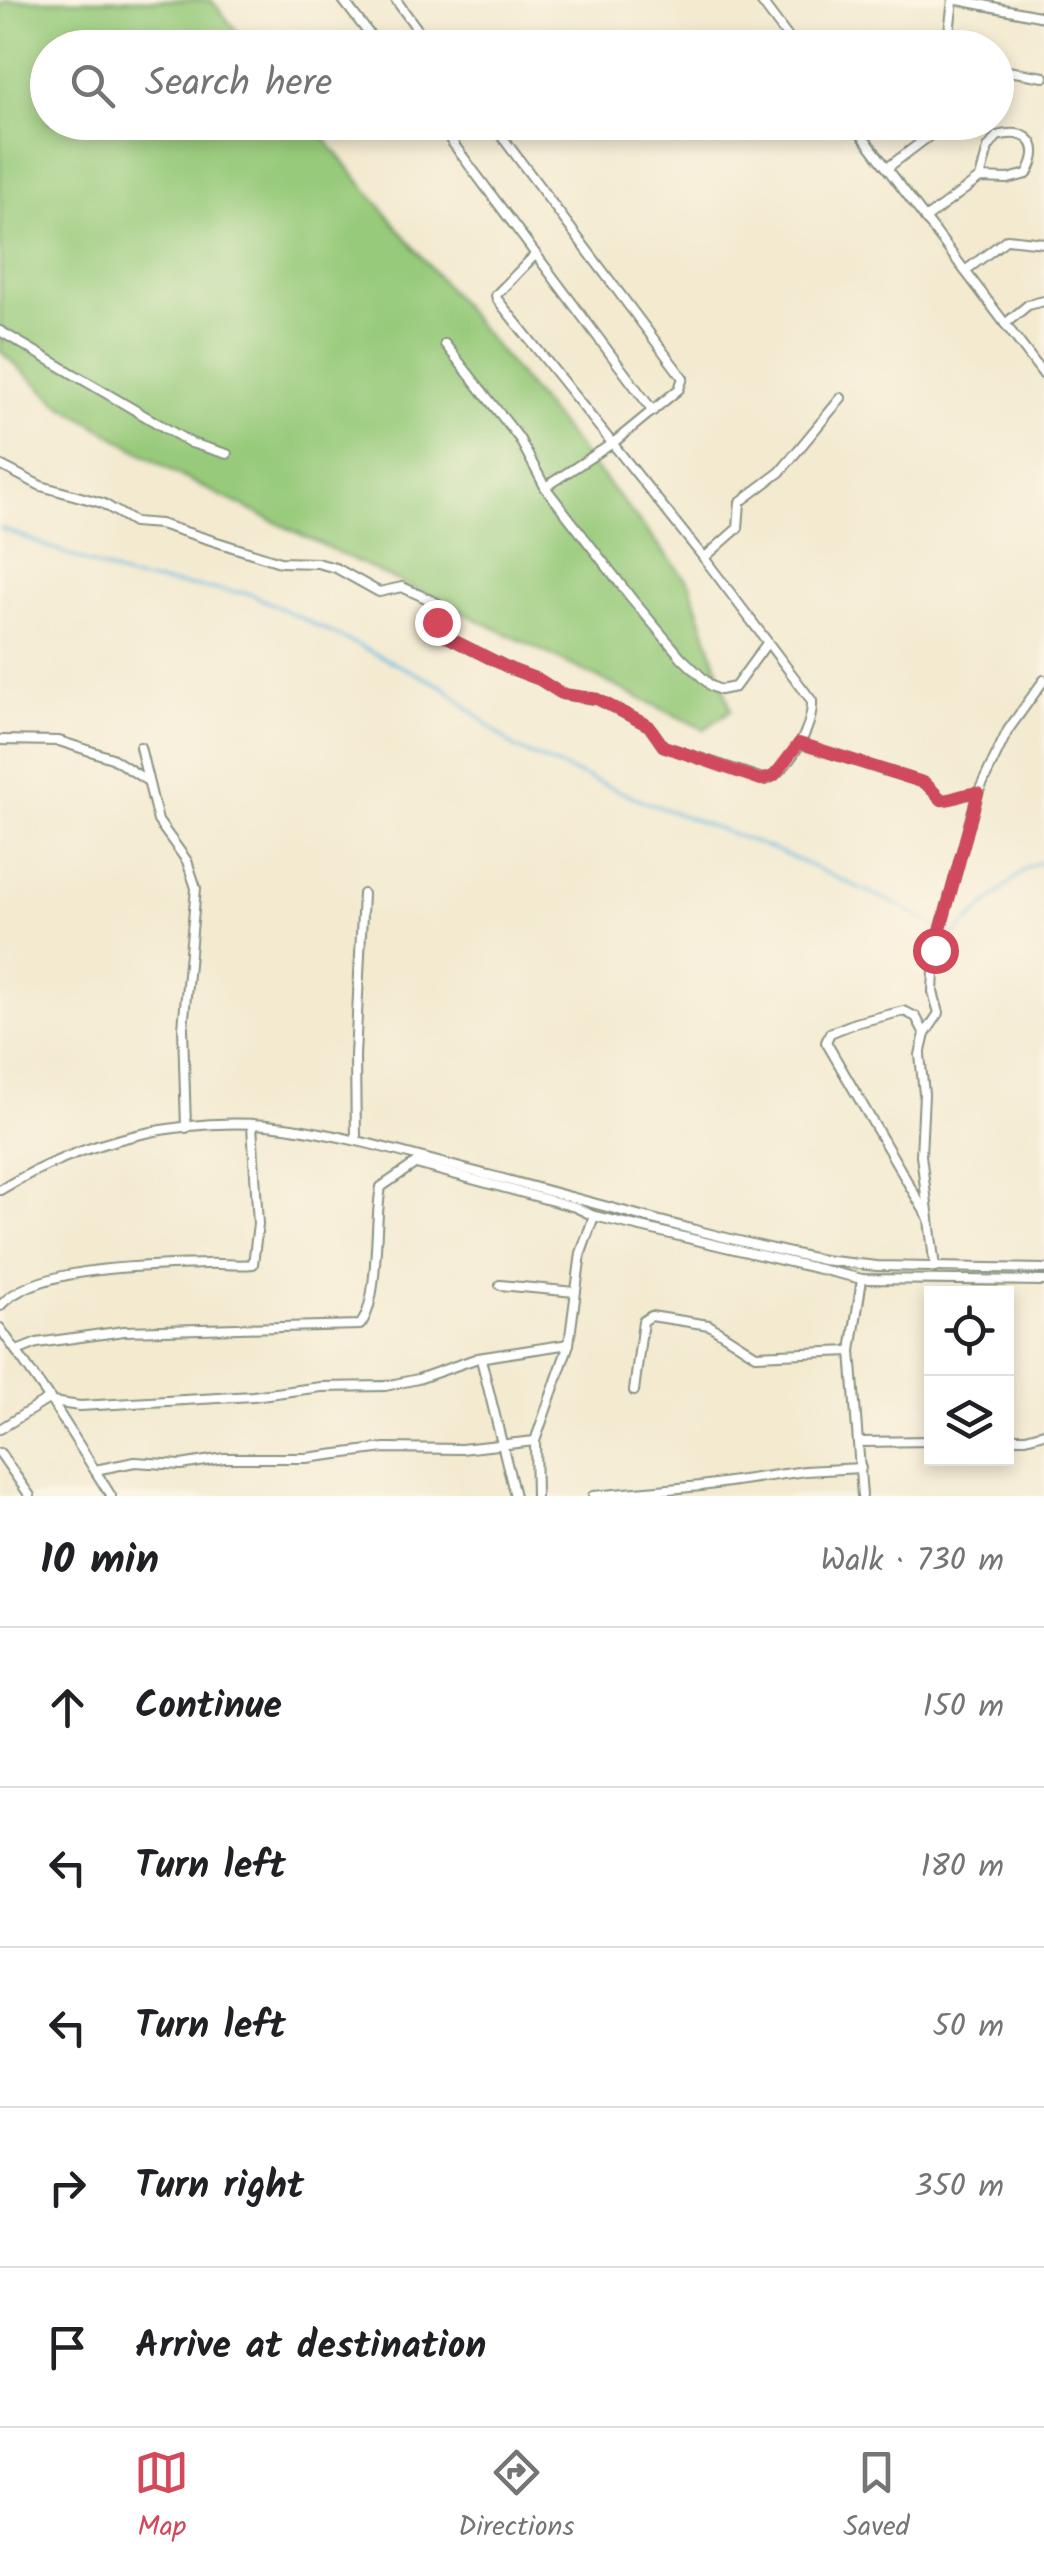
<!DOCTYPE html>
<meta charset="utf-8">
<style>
body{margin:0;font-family:Kalam,sans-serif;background:#f2f2f2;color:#202124}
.controls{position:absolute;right:30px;bottom:30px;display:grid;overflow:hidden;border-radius:0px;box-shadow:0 5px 15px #0003}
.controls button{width:90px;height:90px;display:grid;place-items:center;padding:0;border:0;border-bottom:2px solid #e0e0e0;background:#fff;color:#202124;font:50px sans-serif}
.stop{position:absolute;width:30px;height:30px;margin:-22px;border:8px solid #d1495b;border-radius:50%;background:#fff}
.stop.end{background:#d1495b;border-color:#fff;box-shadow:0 2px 10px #0008}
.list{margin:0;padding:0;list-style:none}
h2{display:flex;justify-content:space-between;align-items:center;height:130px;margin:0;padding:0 40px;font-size:42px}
h2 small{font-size:32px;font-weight:400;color:#757577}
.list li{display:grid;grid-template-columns:65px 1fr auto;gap:30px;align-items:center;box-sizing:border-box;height:160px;padding:0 40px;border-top:2px solid #e0e0e0}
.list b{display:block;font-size:38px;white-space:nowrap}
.list em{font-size:32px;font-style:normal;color:#757577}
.icon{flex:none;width:55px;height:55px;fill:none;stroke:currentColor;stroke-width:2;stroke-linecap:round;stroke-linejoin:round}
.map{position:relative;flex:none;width:1044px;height:1496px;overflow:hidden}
.search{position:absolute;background:#fff;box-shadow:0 5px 15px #0003;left:30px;right:30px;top:30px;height:110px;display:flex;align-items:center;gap:25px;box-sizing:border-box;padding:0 35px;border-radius:55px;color:#757577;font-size:38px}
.sheet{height:930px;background:#fff}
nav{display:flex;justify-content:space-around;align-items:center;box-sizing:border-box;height:140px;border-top:2px solid #e0e0e0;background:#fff;font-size:28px;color:#757577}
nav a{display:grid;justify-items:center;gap:5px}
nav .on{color:#d1495b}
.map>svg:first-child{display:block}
</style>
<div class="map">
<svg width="1044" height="1496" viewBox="0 0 1044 1496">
<rect width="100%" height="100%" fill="#fcf5e5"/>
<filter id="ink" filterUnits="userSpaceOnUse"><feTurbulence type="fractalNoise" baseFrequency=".01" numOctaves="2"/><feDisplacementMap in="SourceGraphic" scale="20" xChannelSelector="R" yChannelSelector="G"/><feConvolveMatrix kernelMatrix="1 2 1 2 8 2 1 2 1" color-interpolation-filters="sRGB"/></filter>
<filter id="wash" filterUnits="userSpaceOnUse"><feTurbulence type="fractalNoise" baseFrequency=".0048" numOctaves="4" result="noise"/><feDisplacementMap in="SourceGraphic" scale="40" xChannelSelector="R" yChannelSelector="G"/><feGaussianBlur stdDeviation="2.25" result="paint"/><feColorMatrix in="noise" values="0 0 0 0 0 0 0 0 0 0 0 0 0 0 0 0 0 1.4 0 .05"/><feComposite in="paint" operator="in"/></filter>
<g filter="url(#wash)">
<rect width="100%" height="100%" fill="#f3ead0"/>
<polygon fill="#97ca7a" stroke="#5b8457" stroke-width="2.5" points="7,0 211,0 250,47 48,48 48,122 312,123 690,584 731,710 704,729 184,478 61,405 0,351 0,4"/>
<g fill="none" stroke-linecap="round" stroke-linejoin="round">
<g stroke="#69bae4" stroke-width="2.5">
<polyline points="0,528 129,578 251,594 444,687 515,748 646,802 775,850 902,907 938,928"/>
<polyline points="945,932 953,936 1026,868 1044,860"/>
</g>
</g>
</g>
<g filter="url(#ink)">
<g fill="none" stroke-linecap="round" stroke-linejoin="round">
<defs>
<g id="minor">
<polyline points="343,0 380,48"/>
<polyline points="396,0 431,48"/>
<polyline points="760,0 796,48"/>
<polyline points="958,0 1044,17"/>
<polyline points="947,48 953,0"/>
<polyline points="996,69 1044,77"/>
<polyline points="437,122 653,411"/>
<polyline points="491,122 683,378 679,389 613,443 545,487"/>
<polyline points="852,122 1044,375"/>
<polyline points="887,168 928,137 936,122"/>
<path d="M 925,219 L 980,178 L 988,148 L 997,136 C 1028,128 1044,144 1027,174 L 1008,179 L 980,178"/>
<polyline points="965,271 1007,239 1044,243"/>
<polyline points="1005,324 1028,305 1044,301"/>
<polyline points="0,331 191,443 227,454"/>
<polyline points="445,344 519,438 545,487 632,599 681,657 711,686 720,690 735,687 767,643"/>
<path d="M 0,465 L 41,486 L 102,503 L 134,522 L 160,524 L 280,562 L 317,563 L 336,568 L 379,592 L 402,587 L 437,603 L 437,623 L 441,634 L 511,669 L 540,680 L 562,694 L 597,699 L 649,726 L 663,746 L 766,780 C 790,768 813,728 812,701 L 704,558 L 497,299 L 496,295 L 535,255"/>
<polyline points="704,558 738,528 740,502 780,472 841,398"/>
<polyline points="0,740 59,741 112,758 146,780"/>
<path d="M 799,743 L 925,783 L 942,800 C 955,800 964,793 978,793"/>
<polyline points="140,747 158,821 187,861 196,888 183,1028 186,1128"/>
<polyline points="925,1034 916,1017 904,1011 855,1023 830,1033 826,1042 929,1219"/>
<polyline points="356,1140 355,1056 363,894"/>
<polyline points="416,1164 575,1207 594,1216 862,1279 1044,1281"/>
<path d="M 0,1190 C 83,1140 188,1114 285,1127 C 355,1137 423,1159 492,1176 C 602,1205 712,1237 823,1260 L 877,1266 L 1044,1269"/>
<polyline points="935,1268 921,1155 924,1094 920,1055 925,1034 939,1013 933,992 935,950 978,793 1008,730 1044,680"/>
<polyline points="862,1279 851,1351 862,1496"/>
<polyline points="500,1285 575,1292"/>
<path d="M 0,1306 C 35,1265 153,1266 205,1264 C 221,1263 237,1266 253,1264 L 258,1224 L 252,1125"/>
<polyline points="0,1328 52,1402 111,1496"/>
<path d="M 17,1351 L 37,1343 L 124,1331 L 360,1325 C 380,1302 374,1220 381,1187 L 419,1161"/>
<polyline points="481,1359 515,1496"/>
<polyline points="634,1391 643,1321 651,1316 709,1325 756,1355 851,1351"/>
<polyline points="52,1402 80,1406 253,1396 321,1387 385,1386 418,1379 478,1358 569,1344"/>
<polyline points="0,1429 50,1398"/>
<polyline points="1006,1438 1026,1438 1044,1433"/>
<polyline points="860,1442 932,1441"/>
<polyline points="0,1453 30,1496"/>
<polyline points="95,1470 135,1462 181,1465 224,1458 306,1458 385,1448 461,1449 535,1441"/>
<polyline points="536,1496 535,1441 569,1344 581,1253 594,1216"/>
<polyline points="593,1496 701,1486 805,1471 861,1468"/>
</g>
</defs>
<use href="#minor" stroke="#899482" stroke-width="12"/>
<use href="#minor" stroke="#fff" stroke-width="8"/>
</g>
</g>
<g fill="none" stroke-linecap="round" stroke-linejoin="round" filter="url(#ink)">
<path stroke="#d1495b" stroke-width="12" d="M 437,622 L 441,634 L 511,669 L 540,680 L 562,694 L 597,699 L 649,726 L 663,746 L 761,780 L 774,776 L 799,743 L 925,783 L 942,800 C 955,800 964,792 978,793 L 935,950"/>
</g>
</svg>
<div class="controls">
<button><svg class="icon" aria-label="locate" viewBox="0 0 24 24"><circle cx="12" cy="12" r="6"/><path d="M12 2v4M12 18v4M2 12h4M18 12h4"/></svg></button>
<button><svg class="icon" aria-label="layers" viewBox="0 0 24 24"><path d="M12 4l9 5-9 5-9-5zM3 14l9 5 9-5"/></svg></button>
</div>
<div class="stop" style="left:935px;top:950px"></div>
<div class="stop end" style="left:437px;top:622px"></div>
<div class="search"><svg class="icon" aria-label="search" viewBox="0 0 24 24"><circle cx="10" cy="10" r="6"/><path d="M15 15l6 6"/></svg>Search here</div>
</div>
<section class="sheet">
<h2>10 min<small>Walk · 730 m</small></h2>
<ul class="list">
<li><svg class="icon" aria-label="ahead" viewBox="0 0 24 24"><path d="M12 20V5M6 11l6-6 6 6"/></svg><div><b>Continue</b></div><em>150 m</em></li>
<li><svg class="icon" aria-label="left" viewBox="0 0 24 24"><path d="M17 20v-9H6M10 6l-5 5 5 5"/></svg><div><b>Turn left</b></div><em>180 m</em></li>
<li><svg class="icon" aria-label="left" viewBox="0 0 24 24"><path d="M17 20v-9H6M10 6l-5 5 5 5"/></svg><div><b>Turn left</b></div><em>50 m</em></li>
<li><svg class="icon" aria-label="right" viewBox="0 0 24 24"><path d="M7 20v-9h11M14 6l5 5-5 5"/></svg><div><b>Turn right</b></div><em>350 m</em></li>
<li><svg class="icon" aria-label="arrive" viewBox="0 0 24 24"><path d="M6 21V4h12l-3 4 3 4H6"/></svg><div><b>Arrive at destination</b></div></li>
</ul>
</section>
<nav>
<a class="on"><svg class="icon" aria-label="map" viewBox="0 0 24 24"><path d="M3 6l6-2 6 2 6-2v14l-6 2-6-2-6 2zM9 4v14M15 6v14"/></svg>Map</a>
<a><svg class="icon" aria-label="directions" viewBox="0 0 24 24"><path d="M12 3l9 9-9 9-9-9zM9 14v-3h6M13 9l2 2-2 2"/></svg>Directions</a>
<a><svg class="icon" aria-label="saved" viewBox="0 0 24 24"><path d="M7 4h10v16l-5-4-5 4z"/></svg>Saved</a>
</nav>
